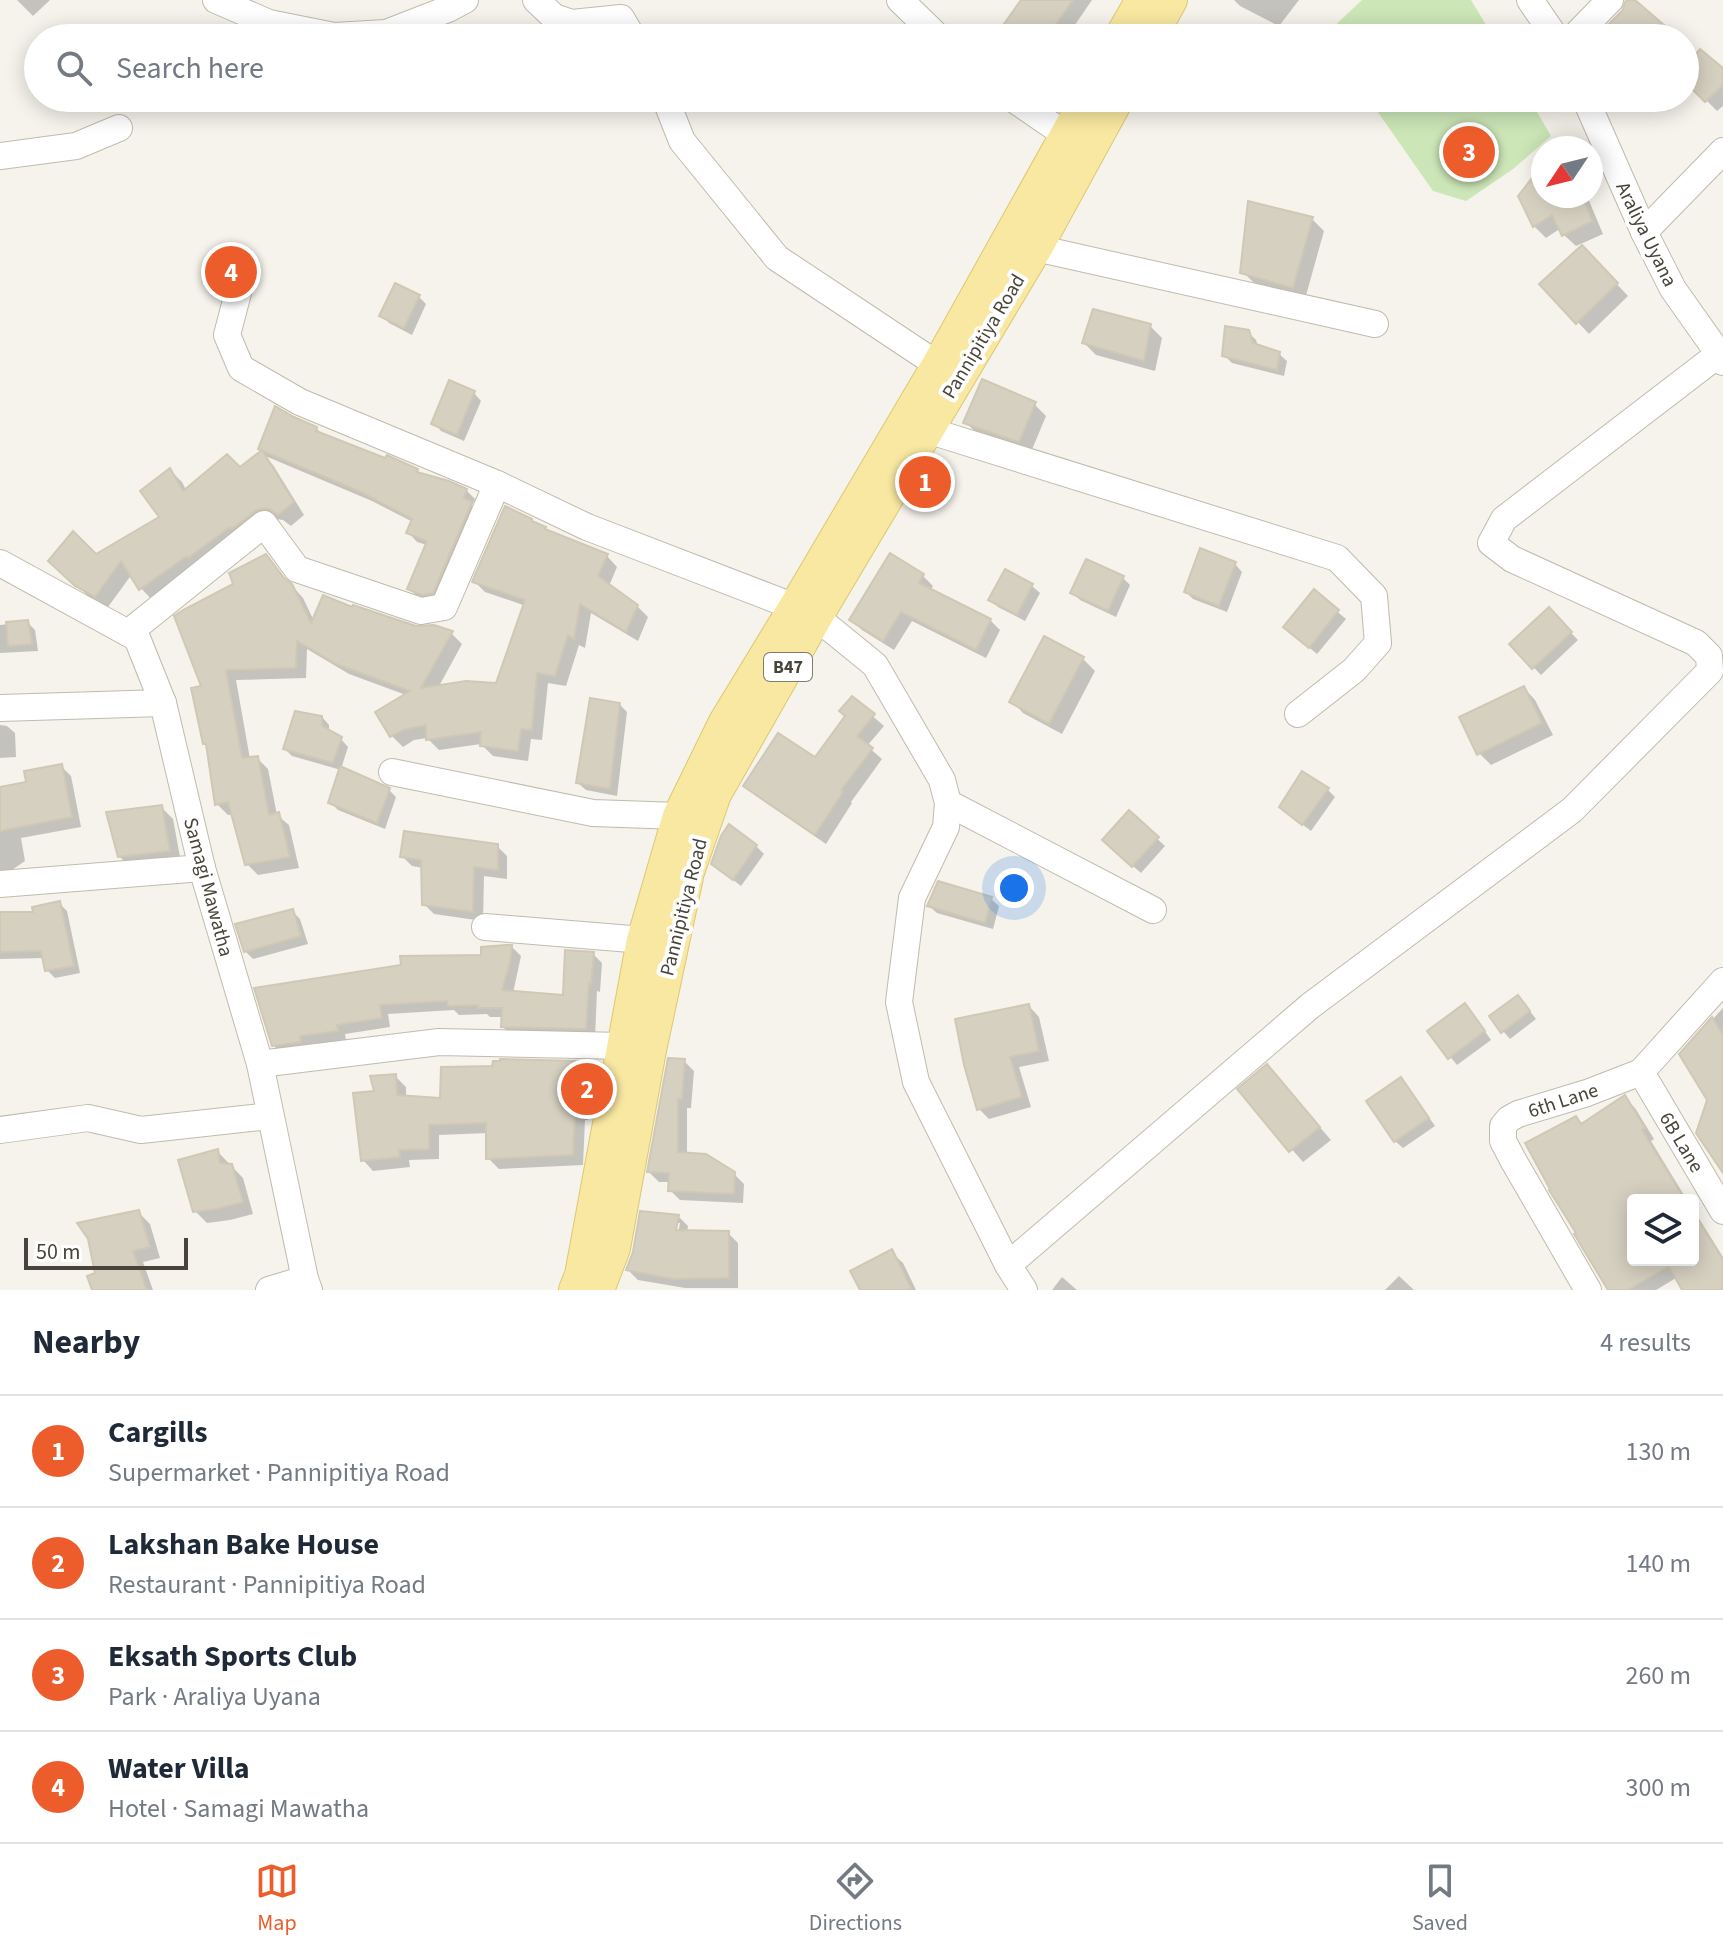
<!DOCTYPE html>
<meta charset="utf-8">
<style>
body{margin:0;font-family:"Source Sans 3",sans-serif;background:#f6f6f7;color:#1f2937}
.controls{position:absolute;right:24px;bottom:24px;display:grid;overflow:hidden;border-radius:8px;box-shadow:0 4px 20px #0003}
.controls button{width:72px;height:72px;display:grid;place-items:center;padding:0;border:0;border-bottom:2px solid #e0e1e3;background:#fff;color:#1f2937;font:40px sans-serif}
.compass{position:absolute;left:1531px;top:136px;width:72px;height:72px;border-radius:50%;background:#fff;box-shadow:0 4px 20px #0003;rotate:235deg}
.scale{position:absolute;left:24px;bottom:20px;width:164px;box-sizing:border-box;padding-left:8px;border:4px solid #494439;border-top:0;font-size:22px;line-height:28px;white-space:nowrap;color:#494439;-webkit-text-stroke:6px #fff;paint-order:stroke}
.you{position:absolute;left:1014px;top:888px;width:28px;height:28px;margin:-20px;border:6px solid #fff;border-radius:50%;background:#1a73e8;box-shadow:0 0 0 12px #1a73e833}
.badge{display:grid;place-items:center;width:52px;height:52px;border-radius:50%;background:#ec5d2b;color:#fff;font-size:26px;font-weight:700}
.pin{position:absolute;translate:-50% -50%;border:4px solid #fff;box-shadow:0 2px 8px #0006}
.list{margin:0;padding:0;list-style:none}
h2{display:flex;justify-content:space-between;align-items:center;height:104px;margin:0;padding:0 32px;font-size:34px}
h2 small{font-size:26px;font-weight:400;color:#747a83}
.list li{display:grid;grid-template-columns:52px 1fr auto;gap:24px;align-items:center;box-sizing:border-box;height:112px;padding:0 32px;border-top:2px solid #e0e1e3}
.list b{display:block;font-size:30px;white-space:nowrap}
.list p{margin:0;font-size:26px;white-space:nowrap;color:#747a83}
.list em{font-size:26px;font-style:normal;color:#747a83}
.icon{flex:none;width:44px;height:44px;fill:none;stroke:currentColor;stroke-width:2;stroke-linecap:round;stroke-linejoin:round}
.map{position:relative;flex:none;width:1723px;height:1290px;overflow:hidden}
.search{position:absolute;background:#fff;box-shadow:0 4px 20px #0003;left:24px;right:24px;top:24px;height:88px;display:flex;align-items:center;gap:20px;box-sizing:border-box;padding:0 28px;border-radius:44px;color:#747a83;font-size:30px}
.sheet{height:552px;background:#fff}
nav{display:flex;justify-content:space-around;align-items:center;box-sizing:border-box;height:112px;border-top:2px solid #e0e1e3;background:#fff;font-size:22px;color:#747a83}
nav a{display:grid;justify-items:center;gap:4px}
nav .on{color:#ec5d2b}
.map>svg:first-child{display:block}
</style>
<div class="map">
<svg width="1723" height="1290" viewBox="0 0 1723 1290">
<rect width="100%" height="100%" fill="#f5f3eb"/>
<g fill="#cce6b7">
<polygon points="1362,0 1471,0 1494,38 1329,38 1326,34"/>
<polygon points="1368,98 1529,98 1551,136 1513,169 1466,201 1433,191"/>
</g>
<g fill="#0003" fill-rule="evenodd">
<polygon points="17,0 50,0 33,16"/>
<polygon points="1023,0 1092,0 1066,38 997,38"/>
<polygon points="1234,0 1299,0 1279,26 1240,6"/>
<polygon points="1685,46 1697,56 1723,70 1723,106 1717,111 1685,79"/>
<polygon points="1543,178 1543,196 1587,196 1603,234 1576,246 1564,235 1561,228 1546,238 1534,226"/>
<polygon points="1312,219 1324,231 1305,299 1255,284 1243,272"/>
<polygon points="1582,247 1628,296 1589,334 1542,284"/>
<polygon points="419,297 426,304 412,335 389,323 382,316"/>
<polygon points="1150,326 1162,338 1155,371 1096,355 1084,343"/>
<polygon points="1248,332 1256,340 1258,347 1279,354 1287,361 1284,376 1232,363 1224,355"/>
<polygon points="474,393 481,401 464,441 441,431 434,423"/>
<polygon points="1034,404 1046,416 1031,452 977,434 966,422"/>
<polygon points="316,428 324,436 417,470 423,476 466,490 475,499 472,506 479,513 441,601 418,597 409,589 427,545 417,542 409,533 413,522 372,501 263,455 273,465 304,515 291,526 283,520 275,519 152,600 141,588 132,574 108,607 89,597 51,561 96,557 162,517 170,470 182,482 186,490 240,469 264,452 260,448"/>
<polygon points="536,525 549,533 607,556 617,567 609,586 637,606 648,617 638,641 591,613 585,648 579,645 566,686 548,683 542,740 531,739 528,761 493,756 481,744 439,750 427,738 414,740 403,747 392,736 406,695 349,674 307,649 306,678 236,680 250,759 257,758 268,769 277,815 289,825 299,868 258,875 247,864 234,814 228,815 217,804 209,748 205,743 204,688 236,585 266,557 303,598 314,621 352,610 416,628 451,633 462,644 438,688 498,686 526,606 485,592 475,582"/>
<polygon points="1235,564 1242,572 1227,612 1193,599 1186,592"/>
<polygon points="923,576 933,586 930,591 990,620 1000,630 986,658 912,621 894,650 862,630 852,620"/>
<polygon points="1123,578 1130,585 1116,617 1080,600 1073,593"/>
<polygon points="1032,586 1040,593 1025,621 998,607 991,599"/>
<polygon points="1314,592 1346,619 1317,654 1293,634"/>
<polygon points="1549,610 1578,640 1541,675 1512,645"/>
<polygon points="27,622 35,630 38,651 0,653 0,625"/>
<polygon points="1045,639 1083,659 1095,671 1062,734 1023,713 1012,701"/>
<polygon points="1524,688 1535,700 1553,735 1491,765 1479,753"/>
<polygon points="852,698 884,726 867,746 882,759 851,802 852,803 826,844 756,796 745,786 816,760 847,717"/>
<polygon points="619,704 627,712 617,796 586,790 578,783"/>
<polygon points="322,717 329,725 329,732 341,739 348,747 341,769 389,790 396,797 385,829 338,810 330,802 341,770 292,756 285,749"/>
<polygon points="0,725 7,726 15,733 16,757 0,758"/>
<polygon points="61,766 71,776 81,827 21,838 25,861 0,878 0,789 28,784"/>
<polygon points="1303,774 1328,790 1335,797 1311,831 1289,814"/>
<polygon points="161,807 173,819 181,862 131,868 119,856"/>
<polygon points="1129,813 1165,846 1141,873 1112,848"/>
<polygon points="497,846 507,856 507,879 484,876 483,921 434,914 424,904 423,868 412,866 402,856"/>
<polygon points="756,846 764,854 741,886 713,864"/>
<polygon points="991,899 999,906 993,929 937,913 929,906"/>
<polygon points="59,903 67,911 80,973 55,978 47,970 45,958 0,959 0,914 35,914"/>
<polygon points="292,911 300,919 308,944 253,959 245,951"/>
<polygon points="512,947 521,956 513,993 565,997 593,954 602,963 600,992 597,991 595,1038 512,1036 503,1027 503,1017 490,1017 487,1014 459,1015 454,1010 388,1014 390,1027 345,1034 346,1040 309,1045 283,1055 273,1045 483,957"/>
<polygon points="1525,1005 1536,1019 1510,1039 1503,1031"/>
<polygon points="1029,1006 1039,1017 1049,1061 1019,1067 1031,1107 989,1119 979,1109"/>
<polygon points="1723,1008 1723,1169 1709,1100 1681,1054"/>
<polygon points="1472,1013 1491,1040 1457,1065 1430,1032"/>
<polygon points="684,1061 694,1071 691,1108 687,1108 687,1155 734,1174 744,1184 743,1203 680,1200 670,1190 670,1182 659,1182 649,1172"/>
<polygon points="577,1063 588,1074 588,1120 585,1120 583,1165 499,1169 488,1158 488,1133 439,1135 439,1159 409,1160 410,1167 373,1171 363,1160 376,1093 395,1076 406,1087 406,1098 442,1100"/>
<polygon points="1278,1079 1331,1140 1303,1162 1240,1090"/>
<polygon points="1401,1080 1408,1087 1435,1126 1403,1148 1395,1141"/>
<polygon points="1625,1098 1635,1108 1654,1139 1651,1141 1687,1200 1633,1200 1633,1260 1693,1260 1693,1209 1723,1257 1723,1290 1685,1290 1676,1278 1656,1290 1610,1290 1575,1118 1582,1125"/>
<polygon points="217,1151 243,1178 253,1214 230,1220 207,1223 195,1211"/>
<polygon points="138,1212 150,1224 160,1258 143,1262 153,1290 94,1290 98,1274"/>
<path d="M 678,1216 L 688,1226 L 687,1232 L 728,1233 L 738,1243 L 738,1288 L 685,1288 L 638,1280 L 628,1270 ZM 676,1223 L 680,1223 L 677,1240 L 673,1239 Z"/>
<polygon points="891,1252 903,1263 916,1290 862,1290"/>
<polygon points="1399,1276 1414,1290 1385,1290"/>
<polygon points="1062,1277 1077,1290 1052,1290"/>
</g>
<g fill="#d6d0c1" stroke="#d0c8b5" stroke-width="2">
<polygon points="1021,0 1073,0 1046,38 994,38"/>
<polygon points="1626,0 1635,0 1679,38 1610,38 1602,31 1622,11"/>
<polygon points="1700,49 1723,68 1723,85 1705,102 1687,84 1694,76 1685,67"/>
<polygon points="1543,164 1543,196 1582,196 1592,221 1562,236 1552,215 1533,227 1518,196"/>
<polygon points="1248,201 1313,217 1293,288 1240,273"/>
<polygon points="1582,245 1618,283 1576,324 1539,284"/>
<polygon points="395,283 420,295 404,328 379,316"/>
<polygon points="1093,309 1151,324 1144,361 1082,343"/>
<polygon points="1225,326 1249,330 1253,343 1280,352 1277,370 1222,356"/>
<polygon points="982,379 1036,402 1019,442 963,423"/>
<polygon points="449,380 475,391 457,435 431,424"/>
<polygon points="275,406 294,417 317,427 316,431 385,458 387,455 418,469 417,472 449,481 467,489 464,498 472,502 433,593 422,595 407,589 427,541 406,533 412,519 361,492 258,449"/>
<polygon points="262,450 294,502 278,515 269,509 263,508 255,511 232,529 230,527 188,558 187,556 139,590 121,561 95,597 75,586 48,561 73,531 96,554 159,517 140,491 170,468 183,491 227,454 240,467"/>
<polygon points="505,506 532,519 532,521 546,527 545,529 608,554 598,576 638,605 626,632 580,604 574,639 568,635 555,676 537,673 532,730 521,729 518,751 480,746 481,732 426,740 426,725 403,730 390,737 375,712 410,691 336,664 297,641 296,668 226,670 242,758 258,756 269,815 279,812 290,857 245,865 228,802 215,805 206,744 203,744 191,688 201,686 174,616 183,610 233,584 229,573 266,554 284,578 292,584 311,623 323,595 352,607 353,605 416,626 434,625 453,631 421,688 466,681 496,683 525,600 472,582"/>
<polygon points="1200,548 1236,562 1219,606 1184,592"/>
<polygon points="890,553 924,574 919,583 991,619 976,650 901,612 883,641 849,620"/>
<polygon points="1086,559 1124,576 1108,611 1070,593"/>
<polygon points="1005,569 1033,584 1017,615 988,600"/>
<polygon points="1314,589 1339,610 1309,648 1283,627"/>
<polygon points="1549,607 1572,632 1532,669 1509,644"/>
<polygon points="28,620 32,644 8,646 6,622"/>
<polygon points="1044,636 1084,657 1049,724 1009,702"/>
<polygon points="1524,686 1542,723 1477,755 1459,717"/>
<polygon points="852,696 875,714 857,736 873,748 841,790 843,792 815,835 743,786 778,733 815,757 845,716 839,711"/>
<polygon points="590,698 620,703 610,789 576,783"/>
<polygon points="295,711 322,716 322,726 342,737 333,763 283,749"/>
<polygon points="62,764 72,817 0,831 0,787 26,782 24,771"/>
<polygon points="340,766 390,788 377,823 328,803"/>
<polygon points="1302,771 1329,788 1302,825 1279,807"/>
<polygon points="162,805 170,851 118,857 106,812"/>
<polygon points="1129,810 1159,837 1132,867 1102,840"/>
<polygon points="729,824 757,845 733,880 711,864 721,836"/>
<polygon points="404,831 498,844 498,870 474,867 473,912 422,905 421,860 400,857"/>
<polygon points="938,881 992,897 985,923 927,906"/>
<polygon points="60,901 74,966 45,971 41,951 0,952 0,912 33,912 32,907"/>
<polygon points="293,909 301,936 244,952 235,924"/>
<polygon points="506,945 512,945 510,963 502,990 563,995 565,950 594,952 591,984 589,983 586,1029 501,1027 502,1008 478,1008 478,1005 448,1006 447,1001 380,1005 382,1018 337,1025 338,1031 300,1036 301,1042 272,1046 254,988 401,965 400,956 481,955 481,947"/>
<polygon points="1518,995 1530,1011 1501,1033 1489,1016"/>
<polygon points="1465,1003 1485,1031 1448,1059 1427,1031"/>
<polygon points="1029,1004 1039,1051 1010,1057 1022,1097 977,1110 964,1065 955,1019"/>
<polygon points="1712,1017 1723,1035 1723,1173 1696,1133 1707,1100 1679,1054"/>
<polygon points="668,1058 685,1059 682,1099 678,1099 678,1152 706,1154 735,1172 734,1194 668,1191 669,1173 647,1172"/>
<polygon points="500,1059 578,1061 578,1110 575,1110 573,1155 486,1159 486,1123 429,1125 429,1149 399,1150 400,1157 361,1161 353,1093 374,1091 370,1076 396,1074 397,1095 440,1098 441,1067 492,1066 493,1061 500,1061"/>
<polygon points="1267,1064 1320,1127 1289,1152 1237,1089"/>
<polygon points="1401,1077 1429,1118 1394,1142 1366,1101"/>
<polygon points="1625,1095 1645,1128 1642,1130 1685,1200 1633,1200 1633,1260 1693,1260 1693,1211 1723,1260 1723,1290 1682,1290 1669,1266 1628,1290 1608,1290 1574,1234 1576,1233 1549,1190 1550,1189 1525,1143 1576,1116 1581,1124"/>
<polygon points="218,1149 220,1163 232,1164 243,1202 217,1209 193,1212 178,1160"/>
<polygon points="139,1210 150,1247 133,1251 147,1290 92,1290 87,1276 95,1273 88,1239 77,1223"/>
<polygon points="640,1211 679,1215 676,1230 729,1231 729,1278 673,1279 626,1270 633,1252"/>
<polygon points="892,1249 912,1290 860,1290 850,1271"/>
</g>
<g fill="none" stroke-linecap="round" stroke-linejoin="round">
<defs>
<g id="minor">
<polyline points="216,0 269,23 334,36 386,33 448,9 465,0"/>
<polyline points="536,0 554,17 572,23 621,18 633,38"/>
<polyline points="900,0 939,38"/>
<polyline points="1530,0 1556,38"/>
<polyline points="1573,38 1610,0"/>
<polyline points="665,98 682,141 777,258 938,365"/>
<polyline points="1012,98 1066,135"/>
<polyline points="1585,98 1644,232 1673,289 1719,354 1723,362"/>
<polyline points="0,156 76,146 119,128"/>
<polyline points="1644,232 1723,151"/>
<polyline points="1036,248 1375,324"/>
<polyline points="239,289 227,335 241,368 300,402 497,484 587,527 795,607 816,617 875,665 942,780 948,803 946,827 912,898 899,1002 916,1082 1008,1265 1024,1290"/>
<polyline points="927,430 1337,558 1374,596 1378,643 1354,670 1298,714"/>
<polyline points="0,563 137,638 163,703 202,868 260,1064 305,1279 309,1290"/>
<polyline points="128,633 264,524 297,569 421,611 444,607 497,484"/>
<polyline points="0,708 163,703"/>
<polyline points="392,772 593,813 679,816"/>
<polyline points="948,803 1153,910"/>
<polyline points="0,884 202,868"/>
<polyline points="485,927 643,940"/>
<polyline points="260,1064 439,1042 624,1046"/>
<polyline points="1641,1072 1723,1211"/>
<polyline points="0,1130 88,1118 141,1130 270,1116"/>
<polyline points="1008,1265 1310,1006 1572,810 1710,671 1709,656 1696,643 1512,559 1491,543 1504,519 1719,354"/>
<polyline points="269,1290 305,1279"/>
<polyline points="1588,1290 1513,1160 1503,1141 1503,1126 1509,1119 1518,1114 1587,1093 1641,1072 1723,981"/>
</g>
<g id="major">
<polyline points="1120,38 1142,0"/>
<polyline points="1150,38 1171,0"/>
<polyline points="575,1290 581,1275 643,940 679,816 725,722 795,607 938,365 1087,98"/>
<polyline points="598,1290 614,1248 650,1050 688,872 715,794 816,617 1036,248 1118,98"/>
</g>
</defs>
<use href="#minor" stroke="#c0bbae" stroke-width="28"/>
<use href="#major" stroke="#ddc871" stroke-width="34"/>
<use href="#minor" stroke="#fff" stroke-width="26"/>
<use href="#major" stroke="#f8e8a1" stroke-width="32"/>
</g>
<g text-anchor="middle" stroke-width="8" stroke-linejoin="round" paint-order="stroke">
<rect fill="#fff" stroke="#807c74" stroke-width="2" x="764" y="653" width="48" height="28" rx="6"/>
<g font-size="18" font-weight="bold" fill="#494439">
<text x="788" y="673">B47</text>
</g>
<g font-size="20" fill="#494439" stroke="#fff">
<text transform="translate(1647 234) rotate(64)" y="7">Araliya Uyana</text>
<text transform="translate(983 336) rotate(-59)" y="7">Pannipitiya Road</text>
<text transform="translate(209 887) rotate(75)" y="7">Samagi Mawatha</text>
<text transform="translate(683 907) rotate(-76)" y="7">Pannipitiya Road</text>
<text transform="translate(1563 1100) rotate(-18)" y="7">6th Lane</text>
<text transform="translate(1682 1142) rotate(59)" y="7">6B Lane</text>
</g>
</g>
</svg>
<div class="controls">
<button><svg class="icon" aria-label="layers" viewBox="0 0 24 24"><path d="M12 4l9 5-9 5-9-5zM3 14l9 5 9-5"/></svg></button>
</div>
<svg class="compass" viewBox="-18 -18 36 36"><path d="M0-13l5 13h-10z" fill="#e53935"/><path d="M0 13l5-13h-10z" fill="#747a83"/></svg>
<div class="scale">50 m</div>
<div class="you"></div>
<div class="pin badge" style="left:925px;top:482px">1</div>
<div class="pin badge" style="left:587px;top:1089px">2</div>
<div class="pin badge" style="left:1469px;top:152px">3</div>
<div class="pin badge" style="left:231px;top:272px">4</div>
<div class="search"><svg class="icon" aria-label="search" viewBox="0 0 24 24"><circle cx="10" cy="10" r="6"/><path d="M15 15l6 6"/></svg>Search here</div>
</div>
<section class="sheet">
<h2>Nearby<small>4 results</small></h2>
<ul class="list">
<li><span class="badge">1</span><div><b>Cargills</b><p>Supermarket · Pannipitiya Road</p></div><em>130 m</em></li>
<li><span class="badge">2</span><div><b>Lakshan Bake House</b><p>Restaurant · Pannipitiya Road</p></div><em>140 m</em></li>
<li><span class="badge">3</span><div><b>Eksath Sports Club</b><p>Park · Araliya Uyana</p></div><em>260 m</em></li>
<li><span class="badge">4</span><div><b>Water Villa</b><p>Hotel · Samagi Mawatha</p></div><em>300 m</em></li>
</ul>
</section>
<nav>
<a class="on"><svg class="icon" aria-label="map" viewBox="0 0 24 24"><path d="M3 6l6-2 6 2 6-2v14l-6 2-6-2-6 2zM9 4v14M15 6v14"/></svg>Map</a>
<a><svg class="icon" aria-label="directions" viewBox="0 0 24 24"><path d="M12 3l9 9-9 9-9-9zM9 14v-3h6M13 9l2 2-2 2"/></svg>Directions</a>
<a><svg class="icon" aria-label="saved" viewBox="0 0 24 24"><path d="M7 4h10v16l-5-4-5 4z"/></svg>Saved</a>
</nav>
